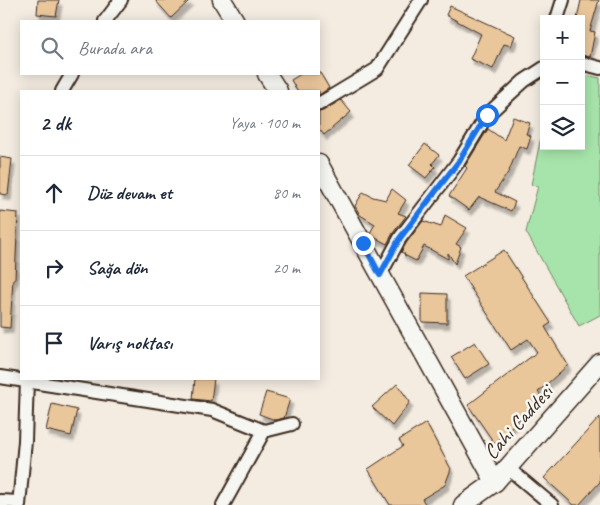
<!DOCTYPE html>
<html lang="tr">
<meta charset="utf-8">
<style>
body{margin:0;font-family:Caveat,sans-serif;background:#f6f6f7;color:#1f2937}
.controls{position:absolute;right:15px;top:15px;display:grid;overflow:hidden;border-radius:0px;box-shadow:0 2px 12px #0003}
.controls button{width:45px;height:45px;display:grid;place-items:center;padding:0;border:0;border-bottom:1px solid #e0e1e3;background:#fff;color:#1f2937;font:25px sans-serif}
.stop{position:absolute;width:15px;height:15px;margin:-11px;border:4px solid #1a73e8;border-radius:50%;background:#fff}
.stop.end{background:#1a73e8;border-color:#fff;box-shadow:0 1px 5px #0008}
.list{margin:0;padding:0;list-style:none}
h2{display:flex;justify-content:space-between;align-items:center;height:65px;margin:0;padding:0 20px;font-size:21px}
h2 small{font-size:16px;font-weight:400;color:#747a83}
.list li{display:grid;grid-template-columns:32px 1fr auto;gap:15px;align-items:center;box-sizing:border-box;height:75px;padding:0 20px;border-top:1px solid #e0e1e3}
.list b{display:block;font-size:19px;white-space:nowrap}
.list em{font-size:16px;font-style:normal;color:#747a83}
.icon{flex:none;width:28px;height:28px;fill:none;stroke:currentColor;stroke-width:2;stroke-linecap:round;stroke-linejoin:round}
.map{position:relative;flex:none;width:600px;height:505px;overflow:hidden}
.search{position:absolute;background:#fff;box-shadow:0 2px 12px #0003;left:20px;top:20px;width:300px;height:55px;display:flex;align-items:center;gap:12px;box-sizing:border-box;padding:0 18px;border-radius:0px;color:#747a83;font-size:19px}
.panel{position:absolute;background:#fff;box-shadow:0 2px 12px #0003;left:20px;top:90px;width:300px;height:290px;border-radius:0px}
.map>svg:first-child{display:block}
</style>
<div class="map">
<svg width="600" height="505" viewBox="0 0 600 505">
<defs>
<filter id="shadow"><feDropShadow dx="3" dy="5.5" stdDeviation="1" flood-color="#0004"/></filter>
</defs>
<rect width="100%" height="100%" fill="#f4ece1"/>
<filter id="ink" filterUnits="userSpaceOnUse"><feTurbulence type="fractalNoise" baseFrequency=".02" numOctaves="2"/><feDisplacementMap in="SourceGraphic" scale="10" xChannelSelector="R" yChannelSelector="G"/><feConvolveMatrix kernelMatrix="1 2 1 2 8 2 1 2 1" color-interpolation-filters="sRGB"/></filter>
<g filter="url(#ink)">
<polygon fill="#a7e4ab" stroke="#718764" points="581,74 600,78 600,315 579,326 526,232 538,186 531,185 544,122 544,146 581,146"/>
<g fill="#eac69b" stroke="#3b2a1e" filter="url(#shadow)">
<polygon points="38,0 59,0 56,16 37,14"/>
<polygon points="155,0 190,0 171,18"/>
<polygon points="581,0 599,0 590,31 595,32 590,57 581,55 581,19 577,19"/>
<polygon points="450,6 515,36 511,46 504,44 493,69 470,59 481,34 446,15"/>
<polygon points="319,71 329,88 319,95 319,91 297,91 291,80 301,74 319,74"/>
<polygon points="341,100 351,112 324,135 319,129 319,112 323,111"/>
<polygon points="513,117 530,123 526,134 531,136 527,149 519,146 509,171 495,192 515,202 511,211 479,197 469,210 449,196 467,168 465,166 488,129 504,140"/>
<polygon points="425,144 439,155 432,164 435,167 426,178 409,165"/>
<polygon points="0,157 12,159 8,195 0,194"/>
<polygon points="392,189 406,200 398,213 406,216 393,233 387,244 370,235 370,233 375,224 360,215 355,206 363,192 373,197 386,200"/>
<polygon points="0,211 18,213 15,279 13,279 10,328 0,327"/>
<polygon points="445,215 467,228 456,244 461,247 455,264 448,253 448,259 424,246 416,261 404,255 405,254 401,252 407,242 423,221 441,227"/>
<polygon points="504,250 551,323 545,327 568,365 538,392 541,396 495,444 468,405 537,352 528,339 511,350 463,276"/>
<polygon points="422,293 447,294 447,323 422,322"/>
<polygon points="475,342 489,364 465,379 451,357"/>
<polygon points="195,379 214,379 211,401 193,399"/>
<polygon points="397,384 410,402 392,426 372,407"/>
<polygon points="266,392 290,399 284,418 275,420 259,414"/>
<polygon points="52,404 77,410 71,436 46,430"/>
<polygon points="600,417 600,482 579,505 574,505 544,478"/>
<polygon points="426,423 451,469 445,485 422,499 426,505 390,505 368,469 403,446 399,440"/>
</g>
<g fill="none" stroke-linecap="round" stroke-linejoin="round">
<defs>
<g id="street">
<polyline points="557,19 563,0"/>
<polyline points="105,21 121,0"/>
<polyline points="581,63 600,68"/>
<polyline points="62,91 72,74"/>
<polyline points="319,104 377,69 421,0"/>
<polyline points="380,275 400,238 459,161 487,115 524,81 544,68"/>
<polyline points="0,377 212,410 264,431 223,505"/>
<polyline points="264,431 292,424"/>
<polyline points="508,468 552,505"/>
<polyline points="0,501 19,502"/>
<polyline points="19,505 25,441 27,379"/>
</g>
<g id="secondary">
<polyline points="222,0 235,21"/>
<polyline points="267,74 278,91"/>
<polyline points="319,164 495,482"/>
<polyline points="463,505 495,482 600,363"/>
</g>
</defs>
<use href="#street" stroke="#3b2a1e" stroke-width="16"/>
<use href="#secondary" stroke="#3b2a1e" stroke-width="21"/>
<use href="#street" stroke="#f6f6f2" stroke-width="12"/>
<use href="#secondary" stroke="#f6f6f2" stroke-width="18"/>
</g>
</g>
<g fill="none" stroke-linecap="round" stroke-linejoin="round" filter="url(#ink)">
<polyline stroke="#1a73e8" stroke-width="6" points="363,243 380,275 400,238 459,161 487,115"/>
</g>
<g text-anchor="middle" stroke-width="5" stroke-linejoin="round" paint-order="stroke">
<g font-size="21" fill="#3b2a1e" stroke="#f6f6f2">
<text transform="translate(518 422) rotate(-48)" y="7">Cahi Caddesi</text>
</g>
</g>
</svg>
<div class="controls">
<button>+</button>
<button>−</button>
<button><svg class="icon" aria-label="layers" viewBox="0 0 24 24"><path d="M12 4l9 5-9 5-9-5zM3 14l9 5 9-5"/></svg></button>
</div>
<div class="stop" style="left:487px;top:115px"></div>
<div class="stop end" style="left:363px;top:243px"></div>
<div class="search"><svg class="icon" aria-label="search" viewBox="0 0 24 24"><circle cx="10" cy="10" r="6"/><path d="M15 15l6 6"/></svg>Burada ara</div>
<section class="panel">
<h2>2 dk<small>Yaya · 100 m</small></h2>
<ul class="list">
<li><svg class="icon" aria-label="ahead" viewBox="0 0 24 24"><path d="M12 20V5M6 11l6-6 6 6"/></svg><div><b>Düz devam et</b></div><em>80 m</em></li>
<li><svg class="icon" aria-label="right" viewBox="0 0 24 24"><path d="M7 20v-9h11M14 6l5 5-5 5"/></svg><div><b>Sağa dön</b></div><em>20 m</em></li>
<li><svg class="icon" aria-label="arrive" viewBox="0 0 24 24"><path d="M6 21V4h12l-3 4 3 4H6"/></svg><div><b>Varış noktası</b></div></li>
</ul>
</section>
</div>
